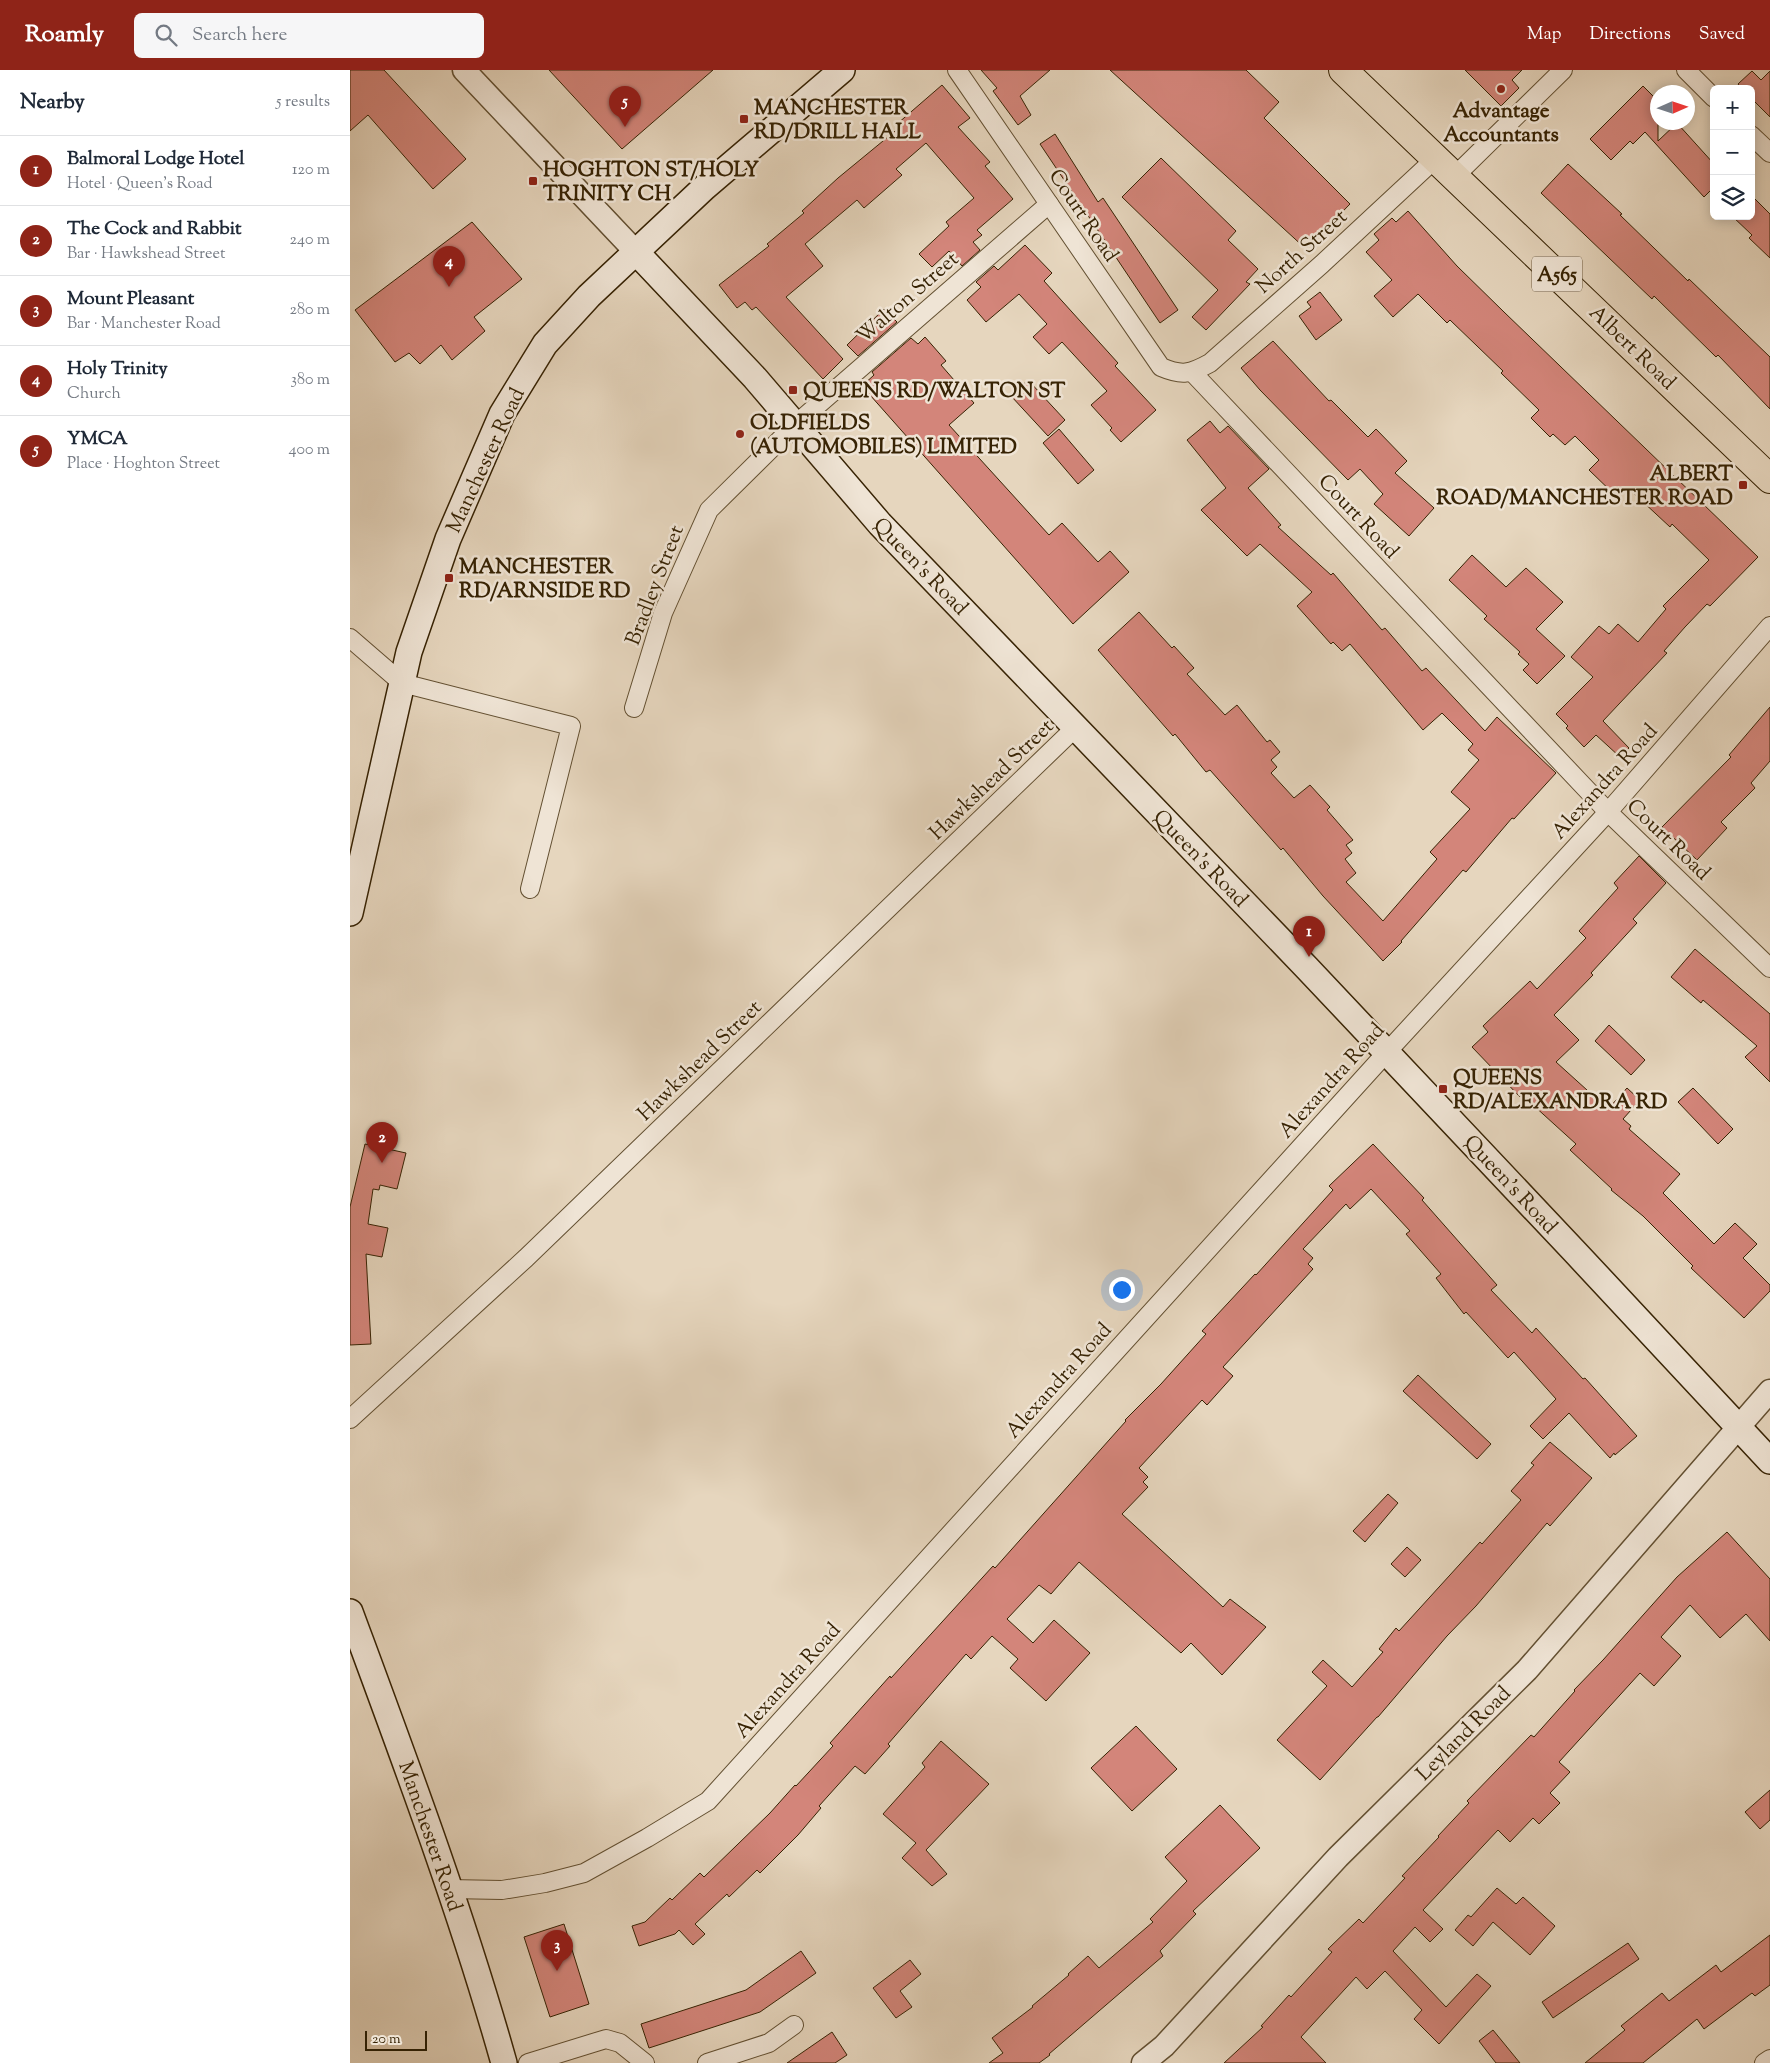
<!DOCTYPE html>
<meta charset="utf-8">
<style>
body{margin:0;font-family:"Sorts Mill Goudy",serif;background:#f6f6f7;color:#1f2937}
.controls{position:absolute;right:15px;top:15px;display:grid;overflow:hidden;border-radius:8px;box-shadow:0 2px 12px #0003}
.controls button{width:45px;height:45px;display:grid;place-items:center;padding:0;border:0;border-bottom:1px solid #e0e1e3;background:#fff;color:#1f2937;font:25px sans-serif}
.compass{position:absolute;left:1300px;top:15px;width:45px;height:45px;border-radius:50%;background:#fff;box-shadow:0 2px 12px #0003;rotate:87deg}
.scale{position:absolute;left:15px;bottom:12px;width:62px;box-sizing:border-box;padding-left:5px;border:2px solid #372304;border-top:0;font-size:14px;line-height:18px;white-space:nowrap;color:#372304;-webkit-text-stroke:4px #efe4d5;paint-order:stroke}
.you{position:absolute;left:771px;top:1219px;width:18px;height:18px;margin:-12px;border:4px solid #fff;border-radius:50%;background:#1a73e8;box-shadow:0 0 0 8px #1a73e833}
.badge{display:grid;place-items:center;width:32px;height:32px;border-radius:50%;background:#8f2418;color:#fff;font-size:16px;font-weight:700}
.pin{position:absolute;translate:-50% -41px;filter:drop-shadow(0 1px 2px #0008)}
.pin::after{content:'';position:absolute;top:26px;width:18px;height:15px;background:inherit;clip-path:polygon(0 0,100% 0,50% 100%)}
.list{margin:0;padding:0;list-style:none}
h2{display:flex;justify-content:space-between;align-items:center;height:65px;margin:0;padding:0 20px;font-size:21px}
h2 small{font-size:16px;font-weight:400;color:#747a83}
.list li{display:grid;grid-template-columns:32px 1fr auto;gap:15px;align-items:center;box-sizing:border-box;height:70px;padding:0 20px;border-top:1px solid #e0e1e3}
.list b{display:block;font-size:19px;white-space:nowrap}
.list p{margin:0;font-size:16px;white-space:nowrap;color:#747a83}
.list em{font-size:16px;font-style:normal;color:#747a83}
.icon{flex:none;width:28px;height:28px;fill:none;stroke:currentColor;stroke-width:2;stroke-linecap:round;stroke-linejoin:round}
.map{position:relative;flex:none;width:1420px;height:1993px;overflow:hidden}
header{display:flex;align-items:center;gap:30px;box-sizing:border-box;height:70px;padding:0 25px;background:#8f2418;color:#fff}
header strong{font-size:24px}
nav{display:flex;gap:28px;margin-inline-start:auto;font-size:18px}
.search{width:350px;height:45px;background:#f6f6f7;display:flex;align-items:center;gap:12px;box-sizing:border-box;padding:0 18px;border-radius:8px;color:#747a83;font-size:19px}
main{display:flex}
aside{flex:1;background:#fff}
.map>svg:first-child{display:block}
</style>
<header>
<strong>Roamly</strong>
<div class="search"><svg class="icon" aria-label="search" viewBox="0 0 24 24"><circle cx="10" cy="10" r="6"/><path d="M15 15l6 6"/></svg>Search here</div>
<nav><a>Map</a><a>Directions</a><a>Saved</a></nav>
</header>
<main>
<aside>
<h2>Nearby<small>5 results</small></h2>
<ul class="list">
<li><span class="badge">1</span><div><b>Balmoral Lodge Hotel</b><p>Hotel · Queen's Road</p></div><em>120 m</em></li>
<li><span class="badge">2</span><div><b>The Cock and Rabbit</b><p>Bar · Hawkshead Street</p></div><em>240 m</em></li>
<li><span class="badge">3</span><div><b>Mount Pleasant</b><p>Bar · Manchester Road</p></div><em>280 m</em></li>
<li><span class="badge">4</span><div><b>Holy Trinity</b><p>Church</p></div><em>380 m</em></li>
<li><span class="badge">5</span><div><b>YMCA</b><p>Place · Hoghton Street</p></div><em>400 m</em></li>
</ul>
</aside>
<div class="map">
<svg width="1420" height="1993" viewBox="0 0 1420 1993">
<rect width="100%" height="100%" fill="#e6d6be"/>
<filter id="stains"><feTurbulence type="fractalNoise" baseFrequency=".004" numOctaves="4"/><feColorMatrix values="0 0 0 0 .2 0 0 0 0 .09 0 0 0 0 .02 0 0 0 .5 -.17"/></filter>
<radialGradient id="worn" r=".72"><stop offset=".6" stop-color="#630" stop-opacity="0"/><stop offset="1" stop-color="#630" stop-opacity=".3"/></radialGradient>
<g fill="#d3857a" stroke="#372304">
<polygon points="0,0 34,0 116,89 83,119 18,45 0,61"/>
<polygon points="199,0 363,0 272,79"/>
<polygon points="631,0 700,0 670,26 681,45 668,55 643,21 647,18"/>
<polygon points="760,0 896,0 929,32 914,48 1000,134 956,179"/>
<polygon points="1115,0 1172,0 1162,10 1169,18 1151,36"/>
<polygon points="1402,1 1411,10 1420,1 1420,47 1401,28 1401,19 1392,19 1388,14"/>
<polygon points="592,15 620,48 608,57 640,92 635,96 663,129 627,160 632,165 623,172 630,180 612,196 599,181 582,197 569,184 599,156 596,152 624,128 576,73 546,99 552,105 514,138 507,130 455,174 473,196 436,227 493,289 473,309 406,237 402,240 395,232 387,238 369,215 419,176 417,174 454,143 452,141 488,108 550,57 547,54"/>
<polygon points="1293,16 1308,31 1308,71 1327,53 1364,94 1364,117 1354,127 1295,62 1283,74 1280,71 1261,90 1240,69"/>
<polygon points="705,64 748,132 753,128 828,240 810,253 690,74"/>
<polygon points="811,88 886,161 878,170 908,199 896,212 900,214 856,260 842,247 868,220 772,127"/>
<polygon points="1218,94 1272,144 1270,145 1338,211 1339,209 1420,287 1420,339 1368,285 1366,287 1304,226 1302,229 1191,123"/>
<polygon points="1401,125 1420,144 1420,188 1399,168 1402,165 1382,146 1401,146"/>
<polygon points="1058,141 1107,196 1154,242 1408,487 1360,536 1357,534 1335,557 1314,581 1317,583 1253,651 1279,678 1270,687 1246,665 1234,677 1216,658 1218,656 1206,644 1243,607 1221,587 1249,556 1259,564 1268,554 1288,572 1316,539 1313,536 1359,490 1322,454 1320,457 1277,417 1268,428 1239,400 1249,390 1225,366 1215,375 1203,364 1200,367 1181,348 1189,340 1151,303 1153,301 1100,250 1097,253 1068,224 1043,247 1024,226 1042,210 1016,182 1029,170 1024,164 1042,148 1046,152"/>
<polygon points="122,152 172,209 124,247 135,261 102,290 91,275 70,294 59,283 45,292 5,240"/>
<polygon points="675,175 702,203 694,211 768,293 765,296 806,340 771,372 760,360 762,358 741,335 757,321 712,272 699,284 683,267 697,254 669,224 636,252 617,230 631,217 626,212 644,196 648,200"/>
<polygon points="970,222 992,250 966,270 949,246 961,237 957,232"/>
<polygon points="534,239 547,252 508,286 497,275"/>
<polygon points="575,267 596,291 591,295 624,333 599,355 699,465 712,453 748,492 760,481 779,502 723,554 512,316 524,305 522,302 561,268 568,274"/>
<polygon points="923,271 979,331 981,330 1018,367 1026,359 1057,391 1045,403 1084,438 1059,466 1024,434 1033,424 1010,399 998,410 910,320 891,298"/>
<polygon points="678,310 715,350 698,366 661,326"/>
<polygon points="860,351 870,363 878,356 919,399 898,418 931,455 928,457 981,505 983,503 1032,560 1035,558 1072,601 1076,598 1135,661 1147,647 1206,703 1164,749 1162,748 1116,802 1113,800 1051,871 1052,872 1033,891 973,826 933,778 931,780 860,700 856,702 825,664 823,666 748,580 789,542 822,578 824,576 844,598 837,604 875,645 887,635 917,672 920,670 930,682 921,690 927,697 921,703 944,728 960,715 980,737 977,740 1003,770 996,775 1002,783 995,789 1006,803 996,812 1033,851 1087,789 1080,782 1120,739 1101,722 1129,690 1118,680 1123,674 1092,643 1073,660 1000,574 992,581 983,572 981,574 947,536 962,522 910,474 897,486 851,440 876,418 837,370"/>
<polygon points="709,359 744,400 728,414 693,373"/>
<polygon points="1122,485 1156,517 1176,498 1213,532 1186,559 1215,586 1187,614 1173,600 1179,594 1168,584 1170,582 1134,549 1137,546 1099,510"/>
<polygon points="1420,637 1420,691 1401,713 1405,718 1371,752 1377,758 1347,790 1312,757 1381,687 1379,685"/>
<polygon points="1289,786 1316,813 1283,849 1287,853 1241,903 1243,905 1204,945 1229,970 1206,992 1258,1039 1277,1018 1290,1030 1273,1049 1281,1056 1279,1059 1330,1104 1313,1123 1364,1174 1385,1153 1407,1174 1393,1188 1420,1215 1420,1221 1394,1248 1341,1198 1343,1196 1293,1146 1261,1120 1262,1119 1220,1080 1226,1074 1172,1025 1170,1027 1122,977 1138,962 1133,956 1180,911 1187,919 1236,868 1229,861 1268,818 1264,813"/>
<polygon points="1345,879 1420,944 1420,1012 1395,987 1407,976 1353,930 1351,933 1321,907"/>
<polygon points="1259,955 1295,990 1281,1005 1245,971"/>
<polygon points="1343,1018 1383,1059 1368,1074 1328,1032"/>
<polygon points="15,1074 56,1083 47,1119 30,1115 29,1120 23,1119 18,1154 38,1158 32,1187 16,1184 21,1274 0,1275 0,1137"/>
<polygon points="1023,1074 1074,1128 1072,1130 1147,1215 1141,1220 1182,1263 1186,1258 1233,1309 1235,1308 1287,1366 1265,1385 1264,1383 1260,1388 1219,1343 1193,1369 1180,1356 1206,1329 1164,1282 1158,1288 1116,1242 1114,1244 1086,1208 1091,1204 1056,1164 1060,1161 1021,1119 1000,1139 996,1134 953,1179 963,1188 958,1194 963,1199 873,1297 883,1306 857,1335 852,1330 789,1398 798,1407 793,1412 798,1417 772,1444 873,1537 880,1529 916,1557 872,1605 841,1573 831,1583 729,1492 701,1524 689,1515 657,1549 683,1573 704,1550 740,1583 696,1631 660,1598 668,1589 642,1566 621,1589 616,1584 538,1674 540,1676 515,1704 505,1696 469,1736 471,1738 448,1765 410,1803 407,1800 379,1827 377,1824 345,1854 355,1864 343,1875 329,1860 325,1864 289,1876 282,1856 295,1852 320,1828 322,1830 350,1803 354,1807 420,1743 445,1715 446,1716 483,1676 480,1673 540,1606 541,1608 643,1496 645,1498 776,1351 775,1350 811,1314 856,1264 852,1261 905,1204 906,1205 983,1120 979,1116"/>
<polygon points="1068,1305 1141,1374 1127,1389 1053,1321"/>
<polygon points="1200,1372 1242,1408 1200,1456 1197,1453 1126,1536 1097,1566 1028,1647 1027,1647 970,1710 927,1670 977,1616 962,1602 973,1590 1002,1617 1033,1582 1029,1579 1046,1558 1049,1561 1130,1472 1132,1474 1171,1430 1161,1421 1184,1395 1181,1393"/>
<polygon points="1038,1424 1048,1433 1015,1472 1003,1461"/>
<polygon points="1377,1462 1420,1509 1420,1571 1396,1544 1370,1568 1340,1535 1311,1567 1331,1586 1304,1616 1290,1603 1209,1692 1220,1702 1200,1723 1210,1733 1189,1754 1183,1748 1160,1772 1148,1760 1073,1840 1093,1859 1080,1872 1065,1857 1043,1881 1096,1937 1127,1904 1141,1916 1089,1974 1064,1949 1072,1940 1035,1901 1017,1919 1006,1907 951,1967 976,1993 874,1993 913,1957 911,1956 939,1925 941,1927 982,1882 978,1879 1009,1849 1013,1853 1055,1808 1052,1806 1089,1767 1088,1766 1119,1733 1117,1731 1181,1665 1184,1667 1225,1621 1224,1620 1253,1590 1327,1507"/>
<polygon points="1057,1477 1071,1490 1055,1507 1041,1494"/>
<polygon points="786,1656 827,1699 782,1741 741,1698"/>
<polygon points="591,1671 639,1714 576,1780 597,1804 582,1816 552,1788 566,1773 533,1744 575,1697 572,1693"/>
<polygon points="1420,1720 1420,1750 1410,1759 1395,1742"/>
<polygon points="870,1735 910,1778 843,1841 846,1844 810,1881 813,1886 699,1984 700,1985 689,1993 639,1993 653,1983 642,1968 683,1937 682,1936 719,1905 718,1904 738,1886 749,1898 803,1852 800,1849 837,1811 815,1787"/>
<polygon points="1147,1818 1166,1834 1173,1827 1205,1856 1180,1885 1143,1852 1123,1876 1105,1860 1118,1845 1121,1847"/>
<polygon points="214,1854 239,1934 200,1947 174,1867"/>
<polygon points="1420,1865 1420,1915 1405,1926 1402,1923 1354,1959 1347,1949 1293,1993 1235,1993 1275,1960 1271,1956 1312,1923 1319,1931 1366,1895 1371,1902"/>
<polygon points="1278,1873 1289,1889 1203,1948 1192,1932"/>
<polygon points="451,1881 466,1903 410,1942 299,1978 291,1954 396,1920"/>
<polygon points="560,1890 571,1904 550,1921 562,1937 546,1948 523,1918"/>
<polygon points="1143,1960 1170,1993 1146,1993 1129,1971"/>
<polygon points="482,1962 497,1985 485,1993 437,1993"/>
</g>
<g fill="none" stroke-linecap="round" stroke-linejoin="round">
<defs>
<g id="minor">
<path d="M 607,0 L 811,297 C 832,306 840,304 860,293 L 972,194 L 1086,88"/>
<polyline points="1336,0 1364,28"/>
<polyline points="1401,65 1420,83"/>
<polyline points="1105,106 1213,0"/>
<polyline points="843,303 1258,742 1420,898"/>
<polyline points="0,568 52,613 221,656 180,819"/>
<polyline points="284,638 313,543 359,440 446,354 699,134"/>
<polyline points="0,1349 176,1188 725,658"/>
<polyline points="99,1819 152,1820 195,1813 234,1803 297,1768 358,1731 1037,982 1258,742 1420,556"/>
<polyline points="178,1993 256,1969 270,1973 295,1993"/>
<polyline points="357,1993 419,1973 444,1955"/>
<polyline points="1414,1993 1420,1989"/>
</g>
<g id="tertiary">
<polyline points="114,0 286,182"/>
<polyline points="793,1993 814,1976 988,1787 1177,1600 1420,1321"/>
</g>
<g id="secondary">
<polyline points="286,182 405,308 530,454 957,898 1226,1183 1420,1391"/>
<polyline points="0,843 59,582 98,469 152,344 195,274 239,226 355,117 492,0"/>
<path d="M 0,1542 C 55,1691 111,1840 154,1993"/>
</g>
<polyline id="trunk" points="993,0 1420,409"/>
</defs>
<use href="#minor" stroke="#635032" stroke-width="20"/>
<use href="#tertiary" stroke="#635032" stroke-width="25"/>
<use href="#secondary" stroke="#372304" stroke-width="28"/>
<use href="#trunk" stroke="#372304" stroke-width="30"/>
<use href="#minor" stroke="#efe4d5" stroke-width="18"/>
<use href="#tertiary" stroke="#efe4d5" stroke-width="22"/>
<use href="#secondary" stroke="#efe4d5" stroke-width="25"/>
<use href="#trunk" stroke="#e6d6be" stroke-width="28"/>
</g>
<g fill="#8f2418" stroke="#efe4d5" stroke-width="2">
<circle cx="1151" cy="19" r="5"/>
<rect x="389" y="44" width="10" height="10" rx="2.5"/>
<rect x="178" y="106" width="10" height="10" rx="2.5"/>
<rect x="438" y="315" width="10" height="10" rx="2.5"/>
<circle cx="390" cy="364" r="5"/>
<rect x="1388" y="410" width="10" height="10" rx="2.5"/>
<rect x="94" y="503" width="10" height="10" rx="2.5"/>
<rect x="1088" y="1014" width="10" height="10" rx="2.5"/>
</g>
<g text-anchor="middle" stroke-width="5" stroke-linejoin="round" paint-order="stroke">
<rect fill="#efe4d5" stroke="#6e5d43" stroke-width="1" x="1182" y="186.5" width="50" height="35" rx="4"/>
<g font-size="20" font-weight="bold" fill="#372304">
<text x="1207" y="211">A565</text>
</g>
<g font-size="21" font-weight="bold" fill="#372304" stroke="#efe4d5" text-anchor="start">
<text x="404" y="44">MANCHESTER<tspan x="404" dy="24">RD/DRILL HALL</tspan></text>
<text x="1151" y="47" text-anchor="middle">Advantage<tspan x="1151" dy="24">Accountants</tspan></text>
<text x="193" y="106">HOGHTON ST/HOLY<tspan x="193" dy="24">TRINITY CH</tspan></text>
<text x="453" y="327">QUEENS RD/WALTON ST</text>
<text x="400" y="359">OLDFIELDS<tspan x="400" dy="24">(AUTOMOBILES) LIMITED</tspan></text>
<text x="1383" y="410" text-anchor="end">ALBERT<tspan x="1383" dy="24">ROAD/MANCHESTER ROAD</tspan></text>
<text x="109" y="503">MANCHESTER<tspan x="109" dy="24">RD/ARNSIDE RD</tspan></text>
<text x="1103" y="1014">QUEENS<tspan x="1103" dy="24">RD/ALEXANDRA RD</tspan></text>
</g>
<g font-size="21" fill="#372304" stroke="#efe4d5">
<text transform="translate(734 145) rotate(56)" y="7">Court Road</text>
<text transform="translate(951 181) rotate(-42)" y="7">North Street</text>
<text transform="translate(557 227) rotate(-41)" y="7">Walton Street</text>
<text transform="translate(1283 277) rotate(44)" y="7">Albert Road</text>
<text transform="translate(135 390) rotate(-65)" y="7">Manchester Road</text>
<text transform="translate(1009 446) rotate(47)" y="7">Court Road</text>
<text transform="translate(571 496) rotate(46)" y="7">Queen's Road</text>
<text transform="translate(304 515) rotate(-69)" y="7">Bradley Street</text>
<text transform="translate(641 709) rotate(-44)" y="7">Hawkshead Street</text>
<text transform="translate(1254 711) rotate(-48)" y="7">Alexandra Road</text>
<text transform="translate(1319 769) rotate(44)" y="7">Court Road</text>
<text transform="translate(851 788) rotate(46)" y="7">Queen's Road</text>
<text transform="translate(349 990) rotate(-44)" y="7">Hawkshead Street</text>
<text transform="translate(981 1010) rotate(-48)" y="7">Alexandra Road</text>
<text transform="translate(1161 1114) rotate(47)" y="7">Queen's Road</text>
<text transform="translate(708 1310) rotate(-48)" y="7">Alexandra Road</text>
<text transform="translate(437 1610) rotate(-48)" y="7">Alexandra Road</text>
<text transform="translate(1113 1663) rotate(-45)" y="7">Leyland Road</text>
<text transform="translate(81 1766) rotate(71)" y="7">Manchester Road</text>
</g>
</g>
<rect width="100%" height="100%" filter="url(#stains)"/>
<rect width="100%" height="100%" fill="url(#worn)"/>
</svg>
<div class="controls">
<button>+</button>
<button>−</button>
<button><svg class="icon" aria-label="layers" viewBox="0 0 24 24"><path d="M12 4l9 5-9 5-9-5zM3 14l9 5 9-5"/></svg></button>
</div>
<svg class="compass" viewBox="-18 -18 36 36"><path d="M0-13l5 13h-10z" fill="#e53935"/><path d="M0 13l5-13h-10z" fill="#747a83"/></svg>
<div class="scale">20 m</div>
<div class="you"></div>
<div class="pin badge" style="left:959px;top:887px">1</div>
<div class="pin badge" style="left:32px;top:1093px">2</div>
<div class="pin badge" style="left:207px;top:1901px">3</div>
<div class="pin badge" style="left:99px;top:217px">4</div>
<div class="pin badge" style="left:275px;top:57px">5</div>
</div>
</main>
